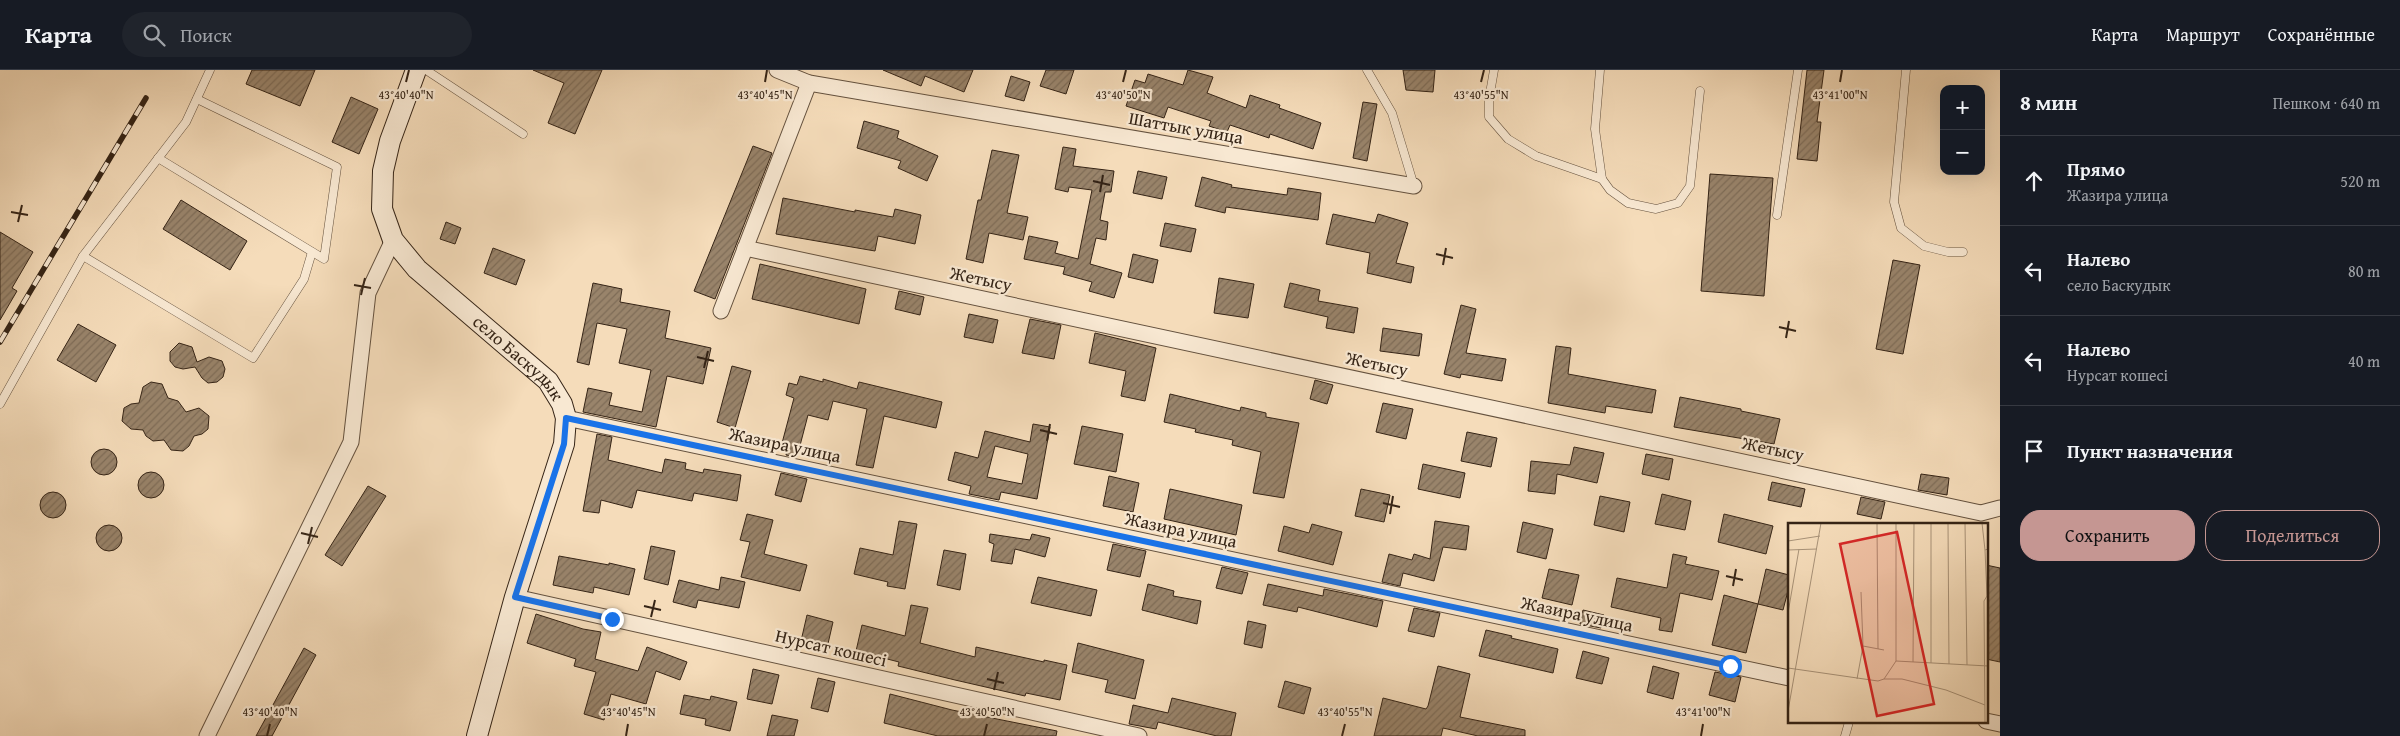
<!DOCTYPE html>
<html lang="ru">
<meta charset="utf-8">
<style>
body{margin:0;font-family:"Gentium Book Plus",serif;background:#20242c;color:#f1f3f6}
.controls{position:absolute;right:15px;top:15px;display:grid;overflow:hidden;border-radius:10px;box-shadow:0 5px 20px #0002}
.controls button{width:45px;height:45px;display:grid;place-items:center;padding:0;border:0;border-bottom:1px solid #363941;background:#171b24;color:#f1f3f6;font:25px sans-serif}
.stop{position:absolute;width:15px;height:15px;margin:-11px;border:4px solid #1a73e8;border-radius:50%;background:#fff}
.stop.end{background:#1a73e8;border-color:#fff;box-shadow:0 1px 5px #0008}
.list{margin:0;padding:0;list-style:none}
h2{display:flex;justify-content:space-between;align-items:center;height:65px;margin:0;padding:0 20px;font-size:21px}
h2 small{font-size:16px;font-weight:400;color:#9ea1a6}
.list li{display:grid;grid-template-columns:32px 1fr auto;gap:15px;align-items:center;box-sizing:border-box;height:90px;padding:0 20px;border-top:1px solid #363941}
.list b{display:block;font-size:19px;white-space:nowrap}
.list p{margin:0;font-size:16px;white-space:nowrap;color:#9ea1a6}
.list em{font-size:16px;font-style:normal;color:#9ea1a6}
.actions{display:flex;gap:10px;padding:15px 20px}
.actions a{flex:1;padding:11px 0;border:1px solid #c59692;border-radius:20px;text-align:center;font-size:18px;color:#c59692}
.actions .main{background:#c59692;color:#111}
.icon{flex:none;width:28px;height:28px;fill:none;stroke:currentColor;stroke-width:2;stroke-linecap:round;stroke-linejoin:round}
.map{position:relative;flex:none;width:2000px;height:666px;overflow:hidden}
header{display:flex;align-items:center;gap:30px;box-sizing:border-box;height:70px;padding:0 25px;background:#171b24;border-bottom:1px solid #363941}
header strong{font-size:24px}
nav{display:flex;gap:28px;margin-inline-start:auto;font-size:18px}
.search{width:350px;height:45px;background:#20242c;display:flex;align-items:center;gap:12px;box-sizing:border-box;padding:0 18px;border-radius:28px;color:#9ea1a6;font-size:19px}
main{display:flex}
aside{flex:1;background:#171b24}
.map>svg:first-child{display:block}
</style>
<header>
<strong>Карта</strong>
<div class="search"><svg class="icon" aria-label="search" viewBox="0 0 24 24"><circle cx="10" cy="10" r="6"/><path d="M15 15l6 6"/></svg>Поиск</div>
<nav><a>Карта</a><a>Маршрут</a><a>Сохранённые</a></nav>
</header>
<main>
<div class="map">
<svg width="2000" height="666" viewBox="0 0 2000 666">
<defs>
<pattern id="building-hatch" width="6" height="6" patternUnits="userSpaceOnUse" patternTransform="scale(1.25)"><rect width="6" height="6" fill="#99846b"/><path d="M-1 1l2-2M0 6l6-6M5 7l2-2" fill="none" stroke="#7e6c57"/></pattern>
</defs>
<rect width="100%" height="100%" fill="#f5dcba"/>
<filter id="stains"><feTurbulence type="fractalNoise" baseFrequency=".004" numOctaves="4"/><feColorMatrix values="0 0 0 0 .2 0 0 0 0 .09 0 0 0 0 .02 0 0 0 .5 -.17"/></filter>
<radialGradient id="worn" r=".72"><stop offset=".6" stop-color="#630" stop-opacity="0"/><stop offset="1" stop-color="#630" stop-opacity=".3"/></radialGradient>
<g fill="url(#building-hatch)" stroke="#352416" fill-rule="evenodd">
<polygon points="252,0 315,0 300,36 246,14"/>
<polygon points="533,0 602,0 575,64 548,53 564,13"/>
<polygon points="883,0 973,0 964,22 925,6 921,16"/>
<polygon points="1046,0 1074,0 1066,24 1040,16"/>
<polygon points="1188,0 1213,7 1207,23 1246,38 1250,25 1280,35 1279,38 1321,53 1313,79 1270,64 1269,68 1230,55 1227,62 1209,56 1211,51 1168,37 1164,48 1126,36 1135,10 1145,13 1148,4 1183,15"/>
<polygon points="1403,0 1435,0 1433,22 1406,20"/>
<polygon points="1807,0 1824,0 1817,52 1821,52 1817,91 1797,89"/>
<polygon points="1011,6 1030,12 1024,31 1005,26"/>
<polygon points="351,27 378,39 359,84 332,72"/>
<polygon points="1363,32 1377,34 1367,91 1353,88"/>
<polygon points="864,51 899,61 897,68 938,86 927,111 898,98 901,91 857,78"/>
<polygon points="753,76 772,83 715,229 694,221"/>
<polygon points="1063,77 1076,79 1073,96 1114,101 1111,122 1105,122 1100,150 1108,152 1106,170 1096,168 1090,194 1122,203 1114,228 1089,221 1092,212 1063,204 1065,197 1024,189 1029,166 1058,172 1055,183 1078,189 1092,120 1069,117 1068,122 1055,119"/>
<polygon points="992,80 1019,85 1007,143 1028,147 1023,170 989,163 983,193 966,189 978,130 981,130"/>
<polygon points="1138,101 1167,107 1162,129 1133,123"/>
<polygon points="1710,104 1773,108 1764,226 1701,221"/>
<polygon points="1202,107 1232,115 1231,117 1287,125 1288,118 1321,123 1318,150 1226,137 1225,143 1195,136"/>
<polygon points="783,128 855,142 855,140 893,147 895,139 921,145 915,174 878,166 875,181 776,164"/>
<polygon points="181,130 247,171 230,200 163,159"/>
<polygon points="1333,144 1375,153 1378,144 1408,153 1396,193 1414,197 1411,213 1367,203 1370,183 1326,174"/>
<polygon points="446,152 461,158 455,174 440,169"/>
<polygon points="1165,153 1196,159 1191,182 1160,176"/>
<polygon points="0,162 33,182 12,218 17,221 0,250"/>
<polygon points="493,178 525,190 516,215 484,203"/>
<polygon points="1133,184 1158,190 1153,213 1128,207"/>
<polygon points="1893,190 1920,195 1903,284 1876,279"/>
<polygon points="760,194 866,219 859,254 752,229"/>
<polygon points="1219,208 1254,214 1248,248 1214,243"/>
<polygon points="593,213 622,219 620,232 670,241 665,268 711,278 703,314 667,306 656,357 583,342 588,318 612,323 609,335 642,342 651,300 619,293 627,259 597,253 589,295 577,292"/>
<polygon points="1290,213 1320,220 1318,231 1358,238 1354,263 1326,258 1328,247 1284,237"/>
<polygon points="899,221 924,227 920,245 895,239"/>
<polygon points="1461,235 1476,239 1466,283 1506,289 1502,311 1461,304 1460,308 1444,304"/>
<polygon points="969,244 998,250 993,273 964,267"/>
<polygon points="1030,249 1061,255 1054,289 1022,283"/>
<polygon points="78,254 116,275 96,312 57,290"/>
<polygon points="1383,258 1422,264 1419,286 1380,281"/>
<polygon points="1095,263 1156,278 1145,331 1121,326 1126,301 1089,293"/>
<polygon points="179,273 192,277 197,292 209,287 222,291 225,299 223,307 217,312 208,313 202,308 195,297 183,299 175,297 170,291 170,282"/>
<polygon points="1556,276 1571,278 1568,304 1656,320 1652,343 1606,336 1605,343 1548,333"/>
<polygon points="732,296 751,301 735,358 717,352"/>
<polygon points="800,306 823,312 823,309 857,319 859,312 942,332 936,358 884,346 873,398 856,395 867,339 833,331 828,350 808,345 797,387 786,385 787,379 781,377 794,328 786,325 789,313 797,315"/>
<polygon points="1315,310 1333,315 1327,334 1310,329"/>
<polygon points="151,312 162,314 168,328 178,331 186,342 199,338 209,346 208,359 202,364 194,366 189,376 183,381 171,380 164,370 153,371 146,366 143,360 131,359 122,351 124,338 131,334 139,333 143,317"/>
<polygon points="1170,324 1240,341 1241,337 1266,343 1266,347 1299,353 1284,428 1253,423 1261,382 1232,375 1233,370 1195,362 1196,359 1164,352"/>
<polygon points="1680,327 1741,339 1741,341 1780,349 1774,374 1674,357"/>
<polygon points="1383,333 1413,339 1406,369 1376,362"/>
<path d="M 1033,354 L 1050,357 L 1037,429 L 1001,422 L 999,430 L 969,424 L 971,416 L 948,410 L 955,382 L 978,388 L 985,361 L 1030,372 ZM 995,376 L 1028,384 L 1022,414 L 987,407 Z"/>
<polygon points="1082,356 1123,364 1116,402 1074,394"/>
<polygon points="1467,362 1497,368 1491,397 1461,391"/>
<polygon points="597,364 612,367 608,390 662,403 665,389 686,393 685,399 703,403 704,399 741,405 737,431 694,423 692,431 637,420 632,438 601,430 599,443 583,441"/>
<polygon points="1574,377 1604,383 1597,413 1557,404 1555,424 1528,421 1531,391 1570,395"/>
<circle cx="104" cy="392" r="13"/>
<polygon points="1646,384 1673,389 1669,410 1642,404"/>
<polygon points="1423,394 1465,403 1460,428 1418,419"/>
<circle cx="151" cy="415" r="13"/>
<polygon points="781,403 807,409 801,432 775,425"/>
<polygon points="1921,404 1949,408 1947,425 1918,420"/>
<polygon points="1109,406 1139,413 1133,442 1103,436"/>
<polygon points="1772,412 1805,419 1801,437 1768,430"/>
<polygon points="368,416 386,426 342,496 325,485"/>
<polygon points="1170,419 1242,435 1236,465 1164,449"/>
<polygon points="1361,419 1390,425 1384,452 1355,446"/>
<circle cx="53" cy="435" r="13"/>
<polygon points="1662,424 1691,431 1685,460 1655,454"/>
<polygon points="1600,426 1630,432 1624,462 1594,455"/>
<polygon points="1861,427 1885,432 1881,449 1857,444"/>
<polygon points="747,444 773,450 764,484 807,495 800,521 741,507 750,472 740,470"/>
<polygon points="1724,444 1773,456 1766,484 1718,472"/>
<polygon points="899,451 917,454 905,519 887,516 888,512 854,504 860,478 893,485"/>
<polygon points="1435,451 1469,456 1466,480 1443,477 1434,511 1403,503 1400,516 1382,512 1389,484 1412,490 1414,484 1430,489"/>
<polygon points="1523,452 1553,459 1546,489 1517,482"/>
<polygon points="1312,454 1342,462 1333,495 1278,481 1284,456 1309,463"/>
<circle cx="109" cy="468" r="13"/>
<polygon points="990,464 1030,470 1032,464 1050,468 1045,487 1015,479 1012,494 991,491 994,474 989,472"/>
<polygon points="1113,474 1146,481 1140,507 1107,500"/>
<polygon points="651,476 675,481 668,515 644,509"/>
<polygon points="944,480 966,484 960,520 937,515"/>
<polygon points="1673,484 1687,487 1685,494 1719,501 1712,530 1680,523 1672,562 1659,560 1661,548 1611,537 1617,508 1667,518"/>
<polygon points="559,486 609,495 609,493 635,499 629,525 594,517 593,523 553,515"/>
<polygon points="1986,495 2000,498 2000,592 1986,589"/>
<polygon points="1222,497 1248,503 1242,524 1216,518"/>
<polygon points="1549,499 1579,505 1572,535 1542,528"/>
<polygon points="1766,499 1789,505 1789,517 1783,540 1758,534"/>
<polygon points="721,507 745,512 739,538 698,530 696,538 673,532 679,510 719,520"/>
<polygon points="1038,507 1097,520 1091,546 1031,533"/>
<polygon points="1148,514 1174,521 1173,526 1201,531 1197,554 1142,540"/>
<polygon points="1268,514 1323,526 1324,519 1383,531 1377,557 1298,537 1297,542 1263,535"/>
<polygon points="1724,525 1758,534 1746,583 1712,575"/>
<polygon points="911,535 928,538 920,573 975,587 976,577 1044,592 1044,590 1067,595 1060,630 1026,623 1025,626 955,610 898,596 899,592 856,581 862,555 905,566"/>
<polygon points="1414,538 1440,543 1434,567 1408,561"/>
<polygon points="1583,540 1604,545 1601,558 1580,554"/>
<polygon points="536,544 583,559 601,562 595,589 638,601 647,577 687,592 680,610 656,601 646,634 611,624 604,650 584,644 596,602 574,596 576,589 527,573"/>
<polygon points="807,545 833,552 827,578 801,571"/>
<polygon points="1248,551 1266,555 1262,578 1244,574"/>
<polygon points="1486,560 1512,566 1511,568 1558,579 1553,603 1479,586"/>
<polygon points="1078,573 1144,590 1135,629 1105,622 1108,610 1072,602"/>
<polygon points="304,578 316,585 272,666 256,666"/>
<polygon points="1583,581 1609,588 1602,614 1576,608"/>
<polygon points="1438,596 1470,604 1460,647 1525,660 1525,666 1478,666 1443,658 1441,666 1374,666 1383,628 1426,639 1428,636"/>
<polygon points="1653,596 1679,603 1673,629 1647,622"/>
<polygon points="753,599 779,605 772,634 747,629"/>
<polygon points="1715,602 1741,607 1735,632 1709,625"/>
<polygon points="818,608 835,612 828,642 811,638"/>
<polygon points="1285,611 1311,618 1304,644 1278,637"/>
<polygon points="890,624 952,640 1057,661 1056,666 938,666 884,653"/>
<polygon points="684,625 710,630 711,626 737,632 730,661 705,655 706,649 680,644"/>
<polygon points="1172,628 1236,643 1231,666 1217,666 1158,652 1156,659 1129,654 1133,635 1168,643"/>
<polygon points="772,645 798,650 794,666 767,666"/>
</g>
<g fill="none" stroke-linecap="round" stroke-linejoin="round">
<defs>
<g id="lane">
<polyline points="426,0 523,64"/>
<polyline points="1367,0 1392,43 1414,116"/>
<polyline points="1494,0 1489,29 1489,47 1508,69 1536,86 1602,109"/>
<polyline points="1600,0 1595,59 1602,109 1610,120 1628,133 1656,139 1678,133 1690,116 1700,21"/>
<polyline points="1906,0 1894,132 1901,158 1924,176 1948,182 1963,182"/>
<polyline points="158,88 324,189 337,97 197,29"/>
<polyline points="1777,145 1798,0"/>
<polyline points="83,186 253,288 304,209 312,182"/>
<polyline points="0,334 83,186 186,52 210,0"/>
<polyline points="1845,666 1849,652"/>
</g>
<g id="street">
<polyline points="777,0 809,13 1414,116"/>
<polyline points="745,178 1981,443 2000,438"/>
<polyline points="721,241 809,13"/>
<polyline points="566,348 1789,608"/>
<polyline points="515,527 1139,666"/>
<polyline points="1986,651 2000,654"/>
<polyline points="207,666 351,372 368,223 393,170"/>
</g>
<g id="secondary">
<path id="s1" d="M 416,0 L 390,71 L 383,101 L 382,139 L 393,170 L 417,199 L 548,311 L 562,334 L 566,348 L 564,374 L 515,527 L 477,666"/>
</g>
</defs>
<use href="#lane" stroke="#65523f" stroke-width="9"/>
<use href="#street" stroke="#65523f" stroke-width="17"/>
<use href="#secondary" stroke="#352416" stroke-width="22"/>
<use href="#lane" stroke="#f8e8d2" stroke-width="8"/>
<use href="#street" stroke="#f8e8d2" stroke-width="15"/>
<use href="#secondary" stroke="#f8e8d2" stroke-width="20"/>
<defs>
<polyline id="rail" points="0,272 146,28"/>
</defs>
<use href="#rail" stroke="#352416" stroke-width="5.5"/>
<use href="#rail" stroke="#f8e8d2" stroke-width="4" stroke-dasharray="11" stroke-linecap="butt"/>
</g>
<g fill="none" stroke-linecap="round" stroke-linejoin="round">
<polyline stroke="#1a73e8" stroke-width="6" points="612,549 515,527 564,374 566,348 1730,596"/>
</g>
<path fill="none" stroke="#352416" stroke-width="2" d="M 406,12 L 409,0M 765,12 L 767,0M 1123,12 L 1126,0M 1481,12 L 1484,0M 1840,12 L 1842,0M 1093,111 L 1110,115M 1100,122 L 1103,105M 11,142 L 28,145M 18,152 L 22,135M 1436,184 L 1453,188M 1443,195 L 1446,178M 354,215 L 371,218M 361,225 L 365,208M 1779,257 L 1796,261M 1786,268 L 1789,251M 697,287 L 714,291M 704,298 L 708,281M 1040,360 L 1057,364M 1047,371 L 1050,354M 1383,433 L 1400,437M 1390,444 L 1393,426M 301,463 L 318,467M 308,474 L 312,457M 1726,506 L 1743,510M 1733,516 L 1736,499M 644,536 L 661,540M 651,547 L 655,530M 987,609 L 1004,613M 994,620 L 998,602M 267,666 L 270,654M 626,666 L 628,654M 984,666 L 987,654M 1342,666 L 1345,654M 1701,666 L 1703,654"/>
<g text-anchor="middle" stroke-width="4.5" stroke-linejoin="round" paint-order="stroke">
<g font-size="18" fill="#352416" stroke="#f8e8d2">
<text transform="translate(1186 58) rotate(10)" y="6">Шаттык улица</text>
<text transform="translate(981 209) rotate(12)" y="6">Жетысу</text>
<text dy="6" stroke="none"><textPath href="#s1" startOffset="350">село Баскудык</textPath></text>
<text transform="translate(1377 294) rotate(12)" y="6">Жетысу</text>
<text transform="translate(785 375) rotate(12)" y="6">Жазира улица</text>
<text transform="translate(1773 379) rotate(12)" y="6">Жетысу</text>
<text transform="translate(1181 460) rotate(12)" y="6">Жазира улица</text>
<text transform="translate(1577 544) rotate(12)" y="6">Жазира улица</text>
<text transform="translate(831 578) rotate(13)" y="6">Нурсат кошесi</text>
</g>
</g>
<g transform="translate(1788 453)">
<rect width="200" height="200" fill="#f5dcba"/>
<path fill="none" stroke="#a89278" stroke-width="1" d="M 89,0 L 90,126M 160,0 L 161,141M 177,0 L 179,142M 194,0 L 197,27M 0,18 L 32,13M 0,27 L 29,26M 0,90 L 11,26M 75,123 L 96,127M 108,138 L 108,0M 125,139 L 126,0M 143,140 L 143,0M 0,145 L 90,158 L 96,156 L 108,138 L 200,143M 69,156 L 75,123 L 73,69M 96,156 L 114,156 L 158,167 L 197,182M 0,188 L 33,0M 197,200 L 196,78 L 199,73 L 197,27 L 200,26"/>
<path fill="#d62828" fill-opacity="0.15" stroke="#d62828" stroke-width="2.5" d="M 109,9 L 146,181 L 89,193 L 52,21 Z"/>
<rect width="200" height="200" fill="none" stroke="#352416" stroke-width="2.5"/>
</g>
<g font-size="12" text-anchor="middle" fill="#352416" stroke="#f8e8d2" stroke-width="4.5" stroke-linejoin="round" paint-order="stroke">
<text x="406" y="29">43°40'40"N</text>
<text x="765" y="29">43°40'45"N</text>
<text x="1123" y="29">43°40'50"N</text>
<text x="1481" y="29">43°40'55"N</text>
<text x="1840" y="29">43°41'00"N</text>
<text x="270" y="646">43°40'40"N</text>
<text x="628" y="646">43°40'45"N</text>
<text x="987" y="646">43°40'50"N</text>
<text x="1345" y="646">43°40'55"N</text>
<text x="1703" y="646">43°41'00"N</text>
</g>
<rect width="100%" height="100%" filter="url(#stains)"/>
<rect width="100%" height="100%" fill="url(#worn)"/>
</svg>
<div class="controls">
<button>+</button>
<button>−</button>
</div>
<div class="stop" style="left:1730px;top:596px"></div>
<div class="stop end" style="left:612px;top:549px"></div>
</div>
<aside>
<h2>8 мин<small>Пешком · 640 m</small></h2>
<ul class="list">
<li><svg class="icon" aria-label="ahead" viewBox="0 0 24 24"><path d="M12 20V5M6 11l6-6 6 6"/></svg><div><b>Прямо</b><p>Жазира улица</p></div><em>520 m</em></li>
<li><svg class="icon" aria-label="left" viewBox="0 0 24 24"><path d="M17 20v-9H6M10 6l-5 5 5 5"/></svg><div><b>Налево</b><p>село Баскудык</p></div><em>80 m</em></li>
<li><svg class="icon" aria-label="left" viewBox="0 0 24 24"><path d="M17 20v-9H6M10 6l-5 5 5 5"/></svg><div><b>Налево</b><p>Нурсат кошесi</p></div><em>40 m</em></li>
<li><svg class="icon" aria-label="arrive" viewBox="0 0 24 24"><path d="M6 21V4h12l-3 4 3 4H6"/></svg><div><b>Пункт назначения</b></div></li>
</ul>
<div class="actions"><a class="main">Сохранить</a><a>Поделиться</a></div>
</aside>
</main>
